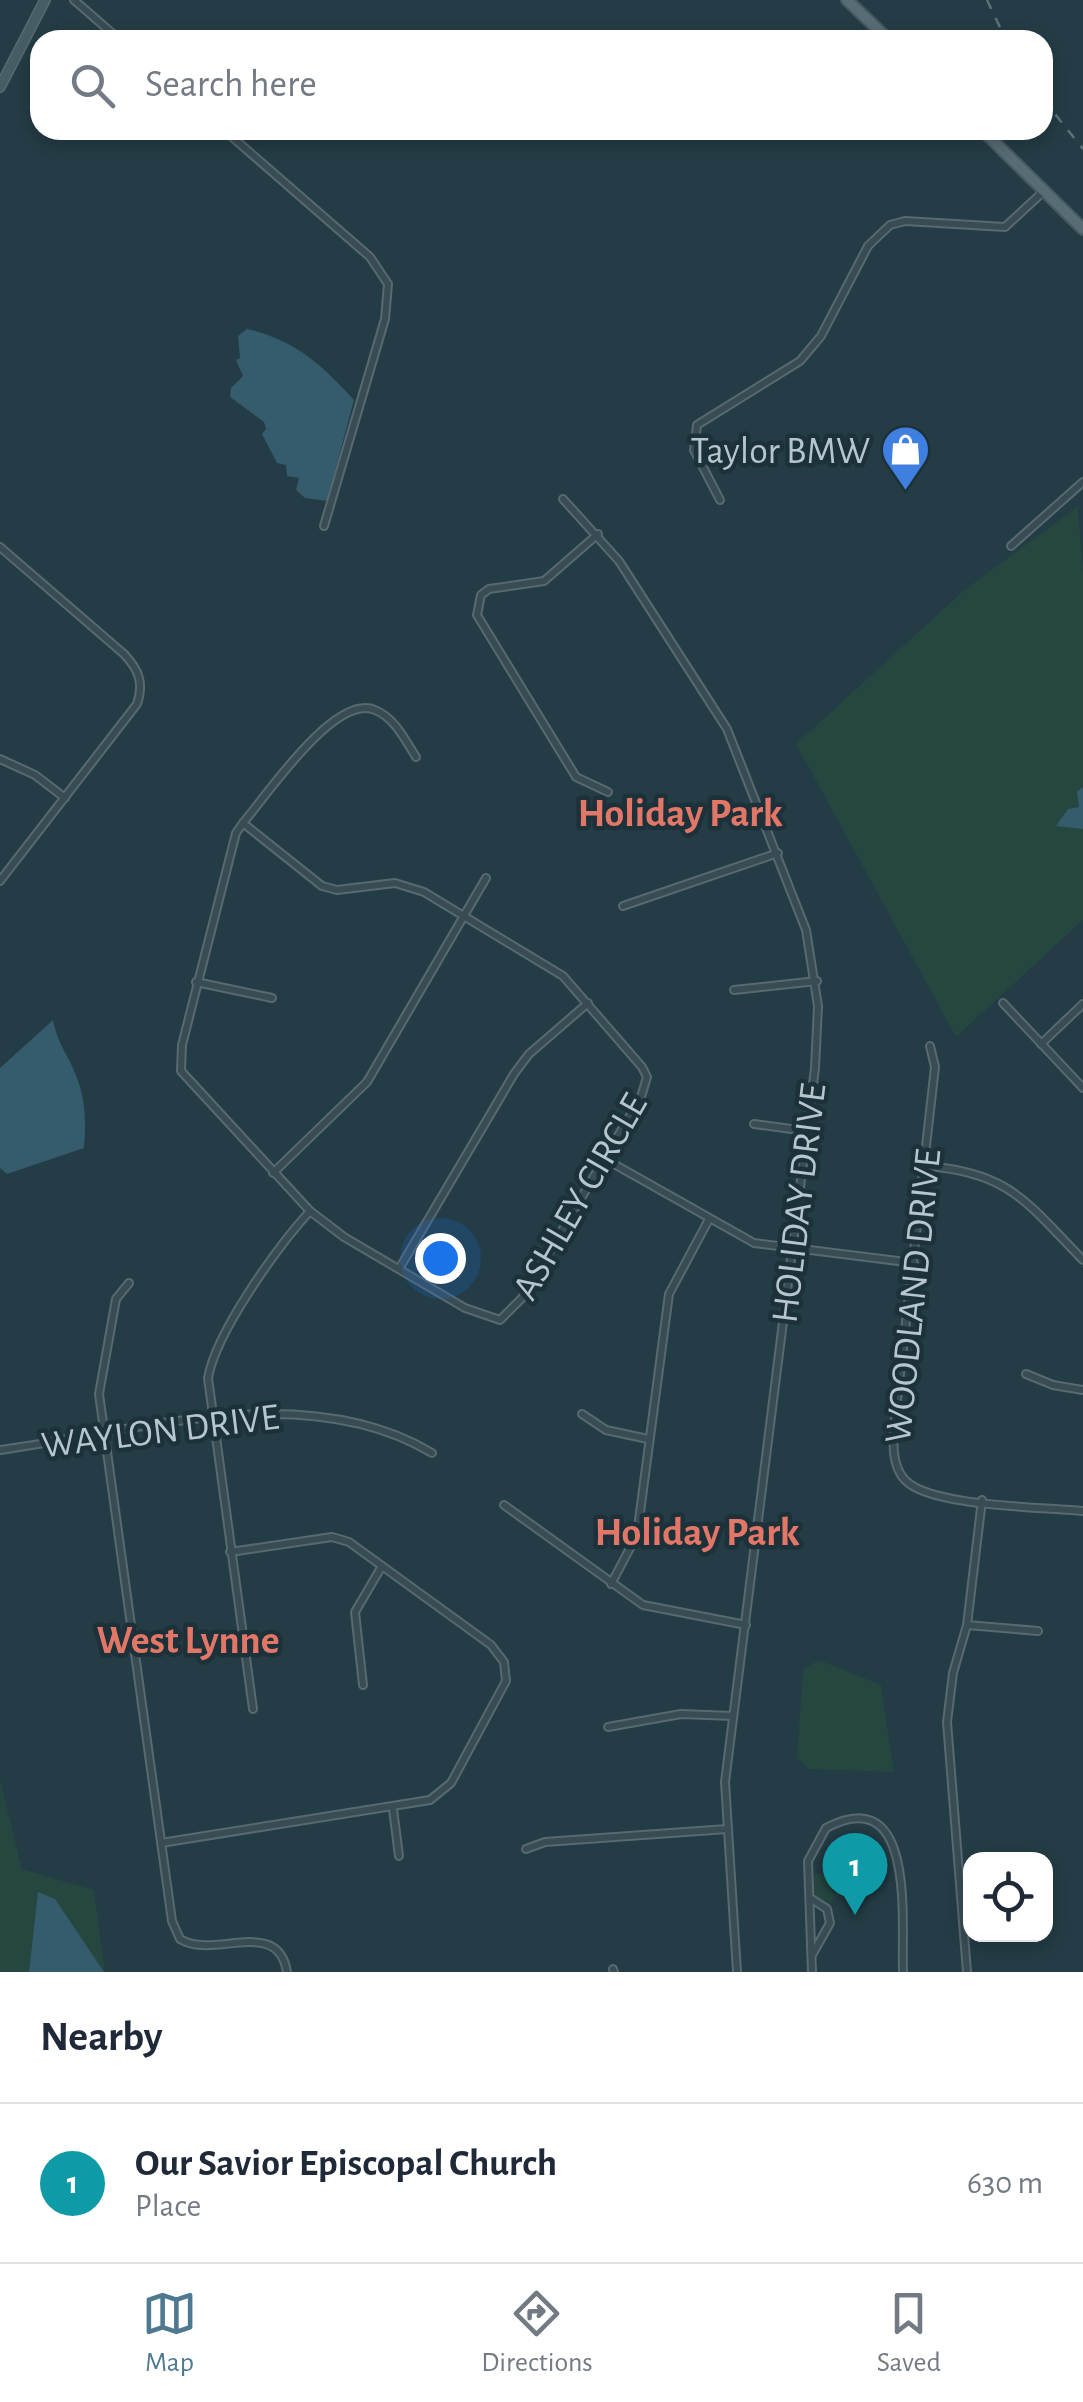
<!DOCTYPE html>
<style>
body{margin:0;font-family:"Alegreya Sans",sans-serif;background:#f6f6f7;color:#1f2937}
.controls{position:absolute;right:30px;bottom:30px;display:grid;overflow:hidden;border-radius:20px;box-shadow:0 5px 15px #0003}
.controls button{width:90px;height:90px;display:grid;place-items:center;padding:0;border:0;border-bottom:2px solid #e0e1e3;background:#fff;color:#1f2937;font:50px sans-serif}
.you{position:absolute;left:440px;top:1258px;width:35px;height:35px;margin:-25px;border:8px solid #fff;border-radius:50%;background:#1a73e8;box-shadow:0 0 0 15px #1a73e833}
.badge{display:grid;place-items:center;width:65px;height:65px;border-radius:50%;background:#4f7991;color:#fff;font-size:32px;font-weight:700}
.pin{position:absolute;translate:-50% -82px;filter:drop-shadow(0 2px 5px #0008)}
.pin::after{content:'';position:absolute;top:52px;width:35px;height:30px;background:inherit;clip-path:polygon(0 0,100% 0,50% 100%)}
.list{margin:0;padding:0;list-style:none}
h2{display:flex;justify-content:space-between;align-items:center;height:130px;margin:0;padding:0 40px;font-size:42px}
h2 small{font-size:32px;font-weight:400;color:#747a83}
.list li{display:grid;grid-template-columns:65px 1fr auto;gap:30px;align-items:center;box-sizing:border-box;height:160px;padding:0 40px;border-top:2px solid #e0e1e3}
.list b{display:block;font-size:38px;white-space:nowrap}
.list p{margin:0;font-size:32px;white-space:nowrap;color:#747a83}
.list em{font-size:32px;font-style:normal;color:#747a83}
.icon{flex:none;width:55px;height:55px;fill:none;stroke:currentColor;stroke-width:2;stroke-linecap:round;stroke-linejoin:round}
.map{position:relative;flex:none;width:1083px;height:1972px;overflow:hidden}
.search{position:absolute;background:#fff;box-shadow:0 5px 15px #0003;left:30px;right:30px;top:30px;height:110px;display:flex;align-items:center;gap:25px;box-sizing:border-box;padding:0 35px;border-radius:30px;color:#747a83;font-size:38px}
.sheet{height:290px;background:#fff}
nav{display:flex;justify-content:space-around;align-items:center;box-sizing:border-box;height:140px;border-top:2px solid #e0e1e3;background:#fff;font-size:28px;color:#747a83}
nav a{display:grid;justify-items:center;gap:5px}
nav .on{color:#4f7991}
.map>svg:first-child{display:block}
</style>
<div class="map">
<svg width="1083" height="1972" viewBox="0 0 1083 1972">
<rect width="100%" height="100%" fill="#243c45"/>
<g fill="#264640">
<polygon points="1078,506 1083,572 1083,920 956,1037 796,744 962,592"/>
<polygon points="819,1660 881,1685 894,1772 808,1769 797,1757 803,1669"/>
<polygon points="0,1780 22,1869 94,1890 105,1972 0,1972"/>
<polygon points="832,1873 833,1893 844,1893 844,1897 834,1898 829,1905 814,1894 814,1874"/>
</g>
<g fill="#345c6c">
<path d="M 247,329 C 295,340 322,365 354,400 L 327,501 L 305,498 L 296,490 L 299,478 L 287,476 L 286,465 L 277,463 L 262,434 L 266,429 L 264,422 L 230,397 L 231,388 L 243,376 L 236,360 L 240,358 L 238,336 Z"/>
<polygon points="1083,787 1083,829 1056,826 1068,809 1079,807 1077,792"/>
<path d="M 53,1020 C 58,1046 69,1055 77,1078 C 86,1102 86,1123 84,1148 L 7,1174 L 0,1168 L 0,1068 Z"/>
<polygon points="38,1892 55,1899 104,1972 29,1972"/>
</g>
<g fill="none" stroke-linecap="round" stroke-linejoin="round">
<defs>
<g id="street">
<polyline points="74,0 120,40"/>
<polyline points="224,130 370,257 388,284 385,319 324,526"/>
<polyline points="563,499 619,561 727,729 806,930 818,1006 815,1068 725,1782 737,1972"/>
<polyline points="720,500 694,450 697,425 800,361 821,336 868,246 890,225 905,221 1005,227 1044,191"/>
<polyline points="598,534 544,581 489,589 481,595 477,615 576,777 608,792"/>
<polyline points="1011,546 1083,482"/>
<path d="M 0,547 L 124,654 C 139,670 144,683 137,704 L 0,881"/>
<polyline points="0,759 35,775 65,798"/>
<path d="M 243,823 L 322,886 L 337,890 L 395,883 L 424,892 L 563,976 L 642,1067 L 647,1077 L 641,1097 L 522,1298 L 500,1320 L 465,1308 L 344,1237 L 310,1211 L 181,1071 L 182,1045 L 236,833 L 243,823 C 267,795 335,693 375,710 C 395,718 405,740 416,757"/>
<polyline points="623,906 778,853"/>
<polyline points="196,982 272,998"/>
<polyline points="734,990 817,981"/>
<polyline points="1003,1003 1083,1088"/>
<polyline points="1041,1044 1083,1004"/>
<path d="M 930,1046 L 935,1067 L 894,1427 C 893,1445 892,1466 905,1480 C 930,1507 1044,1507 1083,1511"/>
<polyline points="754,1124 806,1131"/>
<polyline points="605,1159 754,1243 914,1263"/>
<path d="M 925,1166 C 1010,1172 1027,1203 1083,1260"/>
<polyline points="273,1173 367,1082 486,878"/>
<polyline points="399,1269 514,1074 529,1054 588,1003"/>
<path d="M 129,1283 L 116,1299 L 99,1394 L 172,1921 L 180,1939 C 213,1960 278,1916 287,1972"/>
<polyline points="1026,1374 1053,1385 1083,1390"/>
<polyline points="582,1414 606,1430 648,1439"/>
<path d="M 0,1450 C 137,1431 307,1378 432,1453"/>
<polyline points="504,1505 643,1605 746,1625"/>
<polyline points="611,1584 637,1535 669,1294 708,1221"/>
<polyline points="967,1625 1038,1631"/>
<polyline points="363,1685 355,1612 382,1566"/>
<path d="M 253,1709 L 208,1378 C 216,1332 278,1246 310,1211"/>
<polyline points="608,1727 681,1714 733,1716"/>
<polyline points="393,1809 399,1856"/>
<polyline points="161,1843 430,1800 451,1783 506,1681 504,1662 491,1645 349,1542 332,1537 230,1552"/>
<polyline points="526,1849 545,1842 727,1829"/>
<polyline points="810,1898 827,1909 830,1923 812,1955"/>
<polyline points="613,1969 614,1972"/>
<path d="M 812,1972 L 808,1861 L 826,1828 C 917,1780 901,1922 903,1972"/>
<polyline points="967,1972 947,1722 953,1673 967,1625 982,1500"/>
</g>
<polyline id="secondary" points="0,87 45,0"/>
<g id="primary">
<polyline points="847,0 889,40"/>
<polyline points="982,130 1083,229"/>
</g>
</defs>
<use href="#street" stroke="#576971" stroke-width="10"/>
<use href="#secondary" stroke="#576971" stroke-width="12"/>
<use href="#primary" stroke="#465860" stroke-width="14"/>
<use href="#street" stroke="#394c54" stroke-width="6"/>
<use href="#secondary" stroke="#465d67" stroke-width="9"/>
<use href="#primary" stroke="#576c74" stroke-width="10"/>
<g stroke="#5b727b" stroke-width="2.5" stroke-dasharray="10 10" stroke-linecap="butt">
<polyline points="987,0 1006,40"/>
<polyline points="1043,99 1083,149"/>
</g>
</g>
<defs>
<symbol id="shop-pin" viewBox="-11 -11 22 30"><path d="M0 17L-7.5 6A9.5 9.5 0 1 1 7.5 6Z" fill="#3f7fe0" stroke="#1d313a"/><path d="M-5-2.5h2.3a2.7 3.5 0 0 1 5.4 0H5L5.5 6h-11ZM-1.5-2.5h3a1.5 2.3 0 0 0-3 0Z" fill="#fff"/></symbol>
</defs>
<g fill-rule="evenodd">
<use href="#shop-pin" x="878" y="422" width="55" height="75"/>
</g>
<g text-anchor="middle" stroke-width="9" stroke-linejoin="round" paint-order="stroke">
<g font-size="38" fill="#b6c6ce" stroke="#1d313a" text-anchor="end">
<text x="870" y="463">Taylor BMW</text>
</g>
<g font-size="38" fill="#b6c6ce" stroke="#1d313a">
<text transform="translate(579 1196) rotate(-60)" y="13">ASHLEY CIRCLE</text>
<text transform="translate(798 1203) rotate(-83)" y="13">HOLIDAY DRIVE</text>
<text transform="translate(912 1296) rotate(-84)" y="13">WOODLAND DRIVE</text>
<text transform="translate(160 1430) rotate(-7)" y="13">WAYLON DRIVE</text>
</g>
<g font-size="40" font-weight="bold" fill="#e27767" stroke="#1d313a">
<text x="680" y="826">Holiday Park</text>
<text x="697" y="1545">Holiday Park</text>
<text x="188" y="1653">West Lynne</text>
</g>
</g>
</svg>
<div class="controls">
<button><svg class="icon" aria-label="locate" viewBox="0 0 24 24"><circle cx="12" cy="12" r="6"/><path d="M12 2v4M12 18v4M2 12h4M18 12h4"/></svg></button>
</div>
<div class="you"></div>
<div class="pin badge" style="left:855px;top:1915px;background:#0f9aa8">1</div>
<div class="search"><svg class="icon" aria-label="search" viewBox="0 0 24 24"><circle cx="10" cy="10" r="6"/><path d="M15 15l6 6"/></svg>Search here</div>
</div>
<section class="sheet">
<h2>Nearby<small></small></h2>
<ul class="list">
<li><span class="badge" style="background:#0f9aa8">1</span><div><b>Our Savior Episcopal Church</b><p>Place</p></div><em>630 m</em></li>
</ul>
</section>
<nav>
<a class="on"><svg class="icon" aria-label="map" viewBox="0 0 24 24"><path d="M3 6l6-2 6 2 6-2v14l-6 2-6-2-6 2zM9 4v14M15 6v14"/></svg>Map</a>
<a><svg class="icon" aria-label="directions" viewBox="0 0 24 24"><path d="M12 3l9 9-9 9-9-9zM9 14v-3h6M13 9l2 2-2 2"/></svg>Directions</a>
<a><svg class="icon" aria-label="saved" viewBox="0 0 24 24"><path d="M7 4h10v16l-5-4-5 4z"/></svg>Saved</a>
</nav>
